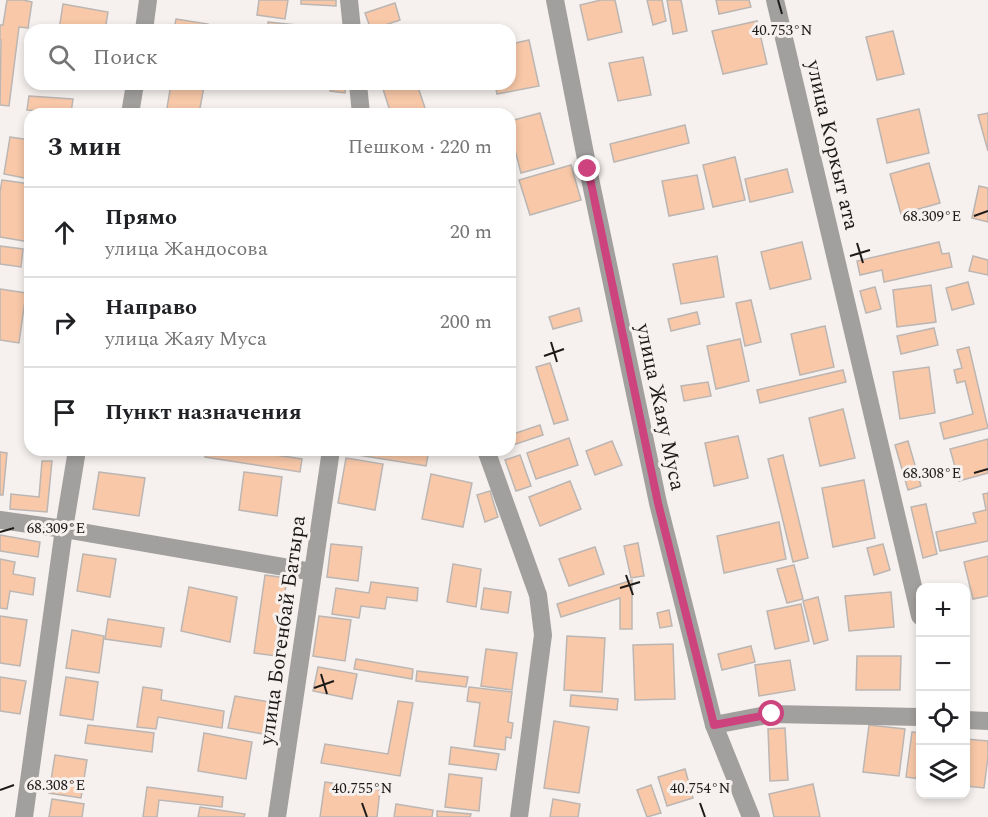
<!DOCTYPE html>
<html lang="ru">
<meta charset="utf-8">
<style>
body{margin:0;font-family:Spectral,serif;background:#f2f2f2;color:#202124}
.controls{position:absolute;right:18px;bottom:18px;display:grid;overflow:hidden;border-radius:12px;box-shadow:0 3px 9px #0003}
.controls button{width:54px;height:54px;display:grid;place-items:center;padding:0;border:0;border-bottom:2px solid #e0e0e0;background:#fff;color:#202124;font:30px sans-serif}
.stop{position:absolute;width:18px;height:18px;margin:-14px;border:4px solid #cc437e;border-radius:50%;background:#fff}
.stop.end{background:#cc437e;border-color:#fff;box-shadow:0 2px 6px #0008}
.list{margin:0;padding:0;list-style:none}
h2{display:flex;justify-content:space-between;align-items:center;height:78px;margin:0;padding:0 24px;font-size:26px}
h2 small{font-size:20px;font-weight:400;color:#757577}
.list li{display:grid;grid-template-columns:39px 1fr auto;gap:18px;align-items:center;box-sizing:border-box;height:90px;padding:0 24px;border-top:2px solid #e0e0e0}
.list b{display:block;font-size:22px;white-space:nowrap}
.list p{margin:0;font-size:20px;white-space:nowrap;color:#757577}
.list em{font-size:20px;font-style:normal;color:#757577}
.icon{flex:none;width:33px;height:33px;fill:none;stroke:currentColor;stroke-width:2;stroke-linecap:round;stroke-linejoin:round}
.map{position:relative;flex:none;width:988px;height:817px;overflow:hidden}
.search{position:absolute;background:#fff;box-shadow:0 3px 9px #0003;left:24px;top:24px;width:492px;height:66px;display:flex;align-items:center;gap:15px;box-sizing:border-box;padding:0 21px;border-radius:18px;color:#757577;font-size:22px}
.panel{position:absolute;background:#fff;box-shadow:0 3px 9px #0003;left:24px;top:108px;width:492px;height:348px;border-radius:18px}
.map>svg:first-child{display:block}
</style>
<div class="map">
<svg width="988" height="817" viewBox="0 0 988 817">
<rect width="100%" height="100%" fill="#f6f1ee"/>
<g fill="#f8c8a8" stroke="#bbb6b3" stroke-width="1.5">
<polygon points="7,0 23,0 32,2 28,28 19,27 9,106 0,105 1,40 0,40 0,25 3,25"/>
<polygon points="259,0 288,0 285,19 257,15"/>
<polygon points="301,0 336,0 336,6 301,4"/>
<polygon points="601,0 615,0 622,32 588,40 580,5"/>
<polygon points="647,0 662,0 666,21 653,25"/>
<polygon points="667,0 681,0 687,31 673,34"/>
<polygon points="716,0 749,0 751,7 719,14"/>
<polygon points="395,3 400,20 371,30 365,13"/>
<polygon points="63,4 108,12 105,30 59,30"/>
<polygon points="176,19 208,24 207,30 174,30"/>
<polygon points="757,21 767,64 723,74 712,31"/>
<polygon points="268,22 296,25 296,30 268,30"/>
<polygon points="893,31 904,74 877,80 866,37"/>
<polygon points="510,40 511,44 529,40 539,86 497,94 495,84 510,84"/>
<polygon points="643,57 651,95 618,101 609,63"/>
<polygon points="171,84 192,84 204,86 199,114 166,114"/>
<polygon points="331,84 346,84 345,93 330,91"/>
<polygon points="387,84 417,84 427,114 391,114 382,86"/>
<polygon points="29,96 73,99 71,113 27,110"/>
<polygon points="919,109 929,153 887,163 877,119"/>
<polygon points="540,113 554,164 521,173 510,131 510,121"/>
<polygon points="988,113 988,151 978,115"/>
<polygon points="685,125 689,143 614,162 610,144"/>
<polygon points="10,137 30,140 30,179 4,174"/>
<polygon points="735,157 745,200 713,207 703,165"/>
<polygon points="929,163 940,203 901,214 890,174"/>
<polygon points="571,165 581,200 530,215 519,180"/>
<polygon points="787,169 793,192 750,202 745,179"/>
<polygon points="697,175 704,209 669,216 662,181"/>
<polygon points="2,180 30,184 30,242 0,237 0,192"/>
<polygon points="979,186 988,188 988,222 972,218"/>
<polygon points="802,242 811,279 770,289 761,252"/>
<polygon points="939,242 942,254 949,253 952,267 884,282 882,270 860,275 857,261"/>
<polygon points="0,246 23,249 21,267 0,264"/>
<polygon points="717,256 724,297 681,304 673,264"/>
<polygon points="973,256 988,260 988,275 969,271"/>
<polygon points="968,282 974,304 952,310 946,288"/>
<polygon points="931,285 936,322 897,327 893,290"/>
<polygon points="875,287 881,309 866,313 860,291"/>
<polygon points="0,289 26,293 19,343 0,340"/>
<polygon points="751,300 761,342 745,346 736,303"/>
<polygon points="579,308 582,321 553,329 549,317"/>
<polygon points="697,312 700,324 671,331 668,319"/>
<polygon points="825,326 834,367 800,375 791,334"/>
<polygon points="934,328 938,345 901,354 897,336"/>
<polygon points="740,339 749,381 716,389 707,346"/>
<polygon points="969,347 988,428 944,439 940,423 973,414 965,381 957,383 954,370 962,368 957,350"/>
<polygon points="550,363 568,420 554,424 536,367"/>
<polygon points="929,367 935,413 900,419 893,372"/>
<polygon points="843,370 846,382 760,403 757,390"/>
<polygon points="708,382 711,396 684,401 681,386"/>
<polygon points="843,409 855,458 820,466 809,418"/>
<polygon points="540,425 543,435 510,446 510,435"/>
<polygon points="738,436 748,478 714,486 705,443"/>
<polygon points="569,438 578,465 536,479 527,453"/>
<polygon points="988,439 988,473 959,481 950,449"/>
<polygon points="612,441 622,465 595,475 586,451"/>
<polygon points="908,441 921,486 908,490 895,445"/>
<polygon points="206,450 242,450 302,459 300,472 205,457"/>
<polygon points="340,450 429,450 426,466 340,452"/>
<polygon points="0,452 7,453 3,495 0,495"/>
<polygon points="520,455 531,486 516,491 505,460"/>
<polygon points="783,455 808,558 793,562 768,459"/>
<polygon points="346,458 383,464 375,510 338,503"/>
<polygon points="42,461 52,461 47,512 10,509 11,494 39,497"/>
<polygon points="99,472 145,478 139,516 93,509"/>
<polygon points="244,472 282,477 277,516 239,510"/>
<polygon points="431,474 472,483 463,527 422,519"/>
<polygon points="864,480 875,538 833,547 822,488"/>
<polygon points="570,481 581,509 540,526 529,497"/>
<polygon points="490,491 498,517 485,522 477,495"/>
<polygon points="988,493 988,541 940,551 936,532 976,523 973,513 986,510 983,494"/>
<polygon points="926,504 937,554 923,558 911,507"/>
<polygon points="779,522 786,559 724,573 717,536"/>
<polygon points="0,535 40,542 38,557 0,551"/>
<polygon points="638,543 644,576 631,578 624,546"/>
<polygon points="331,544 362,547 358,581 327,577"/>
<polygon points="883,544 890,570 874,575 867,548"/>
<polygon points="595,547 604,574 569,586 559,559"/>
<polygon points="83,554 116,559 110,597 77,591"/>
<polygon points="988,556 988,596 973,599 964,562"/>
<polygon points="0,559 15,562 13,574 35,578 33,595 10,591 7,609 0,608"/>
<polygon points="453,564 481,569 476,607 447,602"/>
<polygon points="794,565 803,599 787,603 777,569"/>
<polygon points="265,575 287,578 276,656 254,653"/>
<polygon points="632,580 632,629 620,629 620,598 561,617 557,604"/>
<polygon points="371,582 418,588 417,601 387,597 385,609 361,606 359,618 332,614 336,588 369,593"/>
<polygon points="189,587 237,597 230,642 181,631"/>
<polygon points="484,588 511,592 508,613 481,609"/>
<polygon points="891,592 894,627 849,631 845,596"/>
<polygon points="818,597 828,640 814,644 803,601"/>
<polygon points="801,604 809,641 775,649 767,611"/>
<polygon points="669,610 672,626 660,628 657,613"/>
<polygon points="0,616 27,620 20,666 0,663"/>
<polygon points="319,616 351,620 345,661 313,656"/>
<polygon points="108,619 164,628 161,647 105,639"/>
<polygon points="72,630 104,636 99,673 66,668"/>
<polygon points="567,636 605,638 602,692 564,690"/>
<polygon points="673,644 675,699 635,700 633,645"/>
<polygon points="751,646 755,662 722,670 718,654"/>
<polygon points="486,649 517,653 512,690 481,686"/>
<polygon points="857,656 901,656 900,690 856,690"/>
<polygon points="356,659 413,669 412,679 354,669"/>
<polygon points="790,660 795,690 759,696 755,665"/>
<polygon points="318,667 357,674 352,699 313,691"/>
<polygon points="417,671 468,677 466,687 416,681"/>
<polygon points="0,677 26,681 20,714 0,711"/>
<polygon points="66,677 98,682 93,720 60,715"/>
<polygon points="143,687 162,690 161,700 224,711 222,728 158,717 156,729 137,727"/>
<polygon points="469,687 512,692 508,722 513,723 511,738 506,737 505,750 474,746 480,703 467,701"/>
<polygon points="571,695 618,699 617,710 570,706"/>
<polygon points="235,696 275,703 269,735 228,728"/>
<polygon points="398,701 413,703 400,776 321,763 325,744 388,754"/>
<polygon points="554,721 589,727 579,793 544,788"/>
<polygon points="88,725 154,733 152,752 85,743"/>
<polygon points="869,725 905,729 899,776 863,772"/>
<polygon points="785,728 788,780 770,781 768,729"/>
<polygon points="912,732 920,733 920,779 906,777"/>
<polygon points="204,733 252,742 246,779 198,771"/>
<polygon points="966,739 988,741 988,757 984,788 966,786"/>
<polygon points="451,747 499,754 496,770 449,764"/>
<polygon points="55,755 87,760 81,798 49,793"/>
<polygon points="685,769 693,798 667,806 658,777"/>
<polygon points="449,774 482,778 479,811 445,807"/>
<polygon points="325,782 380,790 377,817 320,817"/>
<polygon points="813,784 820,817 774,817 769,794"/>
<polygon points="651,785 661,813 647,817 637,790"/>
<polygon points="147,787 223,797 222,807 159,800 157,817 143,817"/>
<polygon points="52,799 84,804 82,817 49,817"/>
<polygon points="553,799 580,804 578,817 550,817"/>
<polygon points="396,804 433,810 432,817 394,817"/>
<polygon points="200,807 245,814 244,817 198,817"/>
<polygon points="437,811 471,814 470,817 437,817"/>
</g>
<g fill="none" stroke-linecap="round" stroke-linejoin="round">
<g stroke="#a2a09f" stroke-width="18">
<polyline points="349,0 352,30"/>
<polyline points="555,0 588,169 658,503 714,725 751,817"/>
<polyline points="775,0 920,616"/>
<polyline points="144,30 148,0"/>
<polyline points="358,84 361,114"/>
<polyline points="130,114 135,84"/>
<polyline points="486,450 538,595 543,635 519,817"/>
<polyline points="0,520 64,529 313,572"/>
<polyline points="966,720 988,721"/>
<polyline points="714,725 772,714 920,717"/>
<polyline points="24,817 64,529 77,450"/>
<polyline points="277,817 331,450"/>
</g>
</g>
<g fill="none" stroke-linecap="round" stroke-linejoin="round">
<polyline stroke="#cc437e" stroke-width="8" points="588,169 658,503 714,725 772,714"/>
</g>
<path fill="none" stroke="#1d1b1a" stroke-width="2" d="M 778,0 L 782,14M 974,216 L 988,211M 857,243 L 863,263M 850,256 L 870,250M 551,342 L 557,362M 544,356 L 564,349M 974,473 L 988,469M 0,532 L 14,528M 626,575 L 633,595M 620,588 L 640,582M 321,674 L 327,694M 314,688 L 334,681M 0,790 L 14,785M 362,803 L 367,817M 700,803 L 705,817"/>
<g text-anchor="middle" stroke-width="6" stroke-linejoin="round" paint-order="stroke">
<g font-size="21" fill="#1d1b1a" stroke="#f6f1ee">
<text transform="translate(833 145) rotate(77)" y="7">улица Коркыт ата</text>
<text transform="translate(661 407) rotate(78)" y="7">улица Жаяу Муса</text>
<text transform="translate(282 630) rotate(-82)" y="7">улица Богенбай Батыра</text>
</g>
</g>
<g font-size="15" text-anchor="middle" fill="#1d1b1a" stroke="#f6f1ee" stroke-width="6" stroke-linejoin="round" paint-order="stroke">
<text x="782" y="35">40.753°N</text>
<text x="932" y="221">68.309°E</text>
<text x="932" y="478">68.308°E</text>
<text x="56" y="533">68.309°E</text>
<text x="56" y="790">68.308°E</text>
<text x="362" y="793">40.755°N</text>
<text x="700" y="793">40.754°N</text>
</g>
</svg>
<div class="controls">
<button>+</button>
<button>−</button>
<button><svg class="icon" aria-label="locate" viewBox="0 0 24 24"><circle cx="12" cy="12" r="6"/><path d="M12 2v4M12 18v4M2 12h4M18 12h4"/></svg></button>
<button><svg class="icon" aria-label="layers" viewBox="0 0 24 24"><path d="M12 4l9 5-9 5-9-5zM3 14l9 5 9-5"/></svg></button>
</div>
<div class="stop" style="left:772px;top:714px"></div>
<div class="stop end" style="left:588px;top:169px"></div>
<div class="search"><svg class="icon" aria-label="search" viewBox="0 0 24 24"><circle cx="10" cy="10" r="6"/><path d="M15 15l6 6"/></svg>Поиск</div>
<section class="panel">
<h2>3 мин<small>Пешком · 220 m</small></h2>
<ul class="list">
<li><svg class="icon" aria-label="ahead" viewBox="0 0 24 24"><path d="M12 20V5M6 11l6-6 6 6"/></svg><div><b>Прямо</b><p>улица Жандосова</p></div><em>20 m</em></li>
<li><svg class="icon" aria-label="right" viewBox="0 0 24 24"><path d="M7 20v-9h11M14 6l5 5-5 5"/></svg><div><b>Направо</b><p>улица Жаяу Муса</p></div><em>200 m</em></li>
<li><svg class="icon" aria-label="arrive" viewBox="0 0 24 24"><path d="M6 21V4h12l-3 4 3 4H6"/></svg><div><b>Пункт назначения</b></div></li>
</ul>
</section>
</div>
